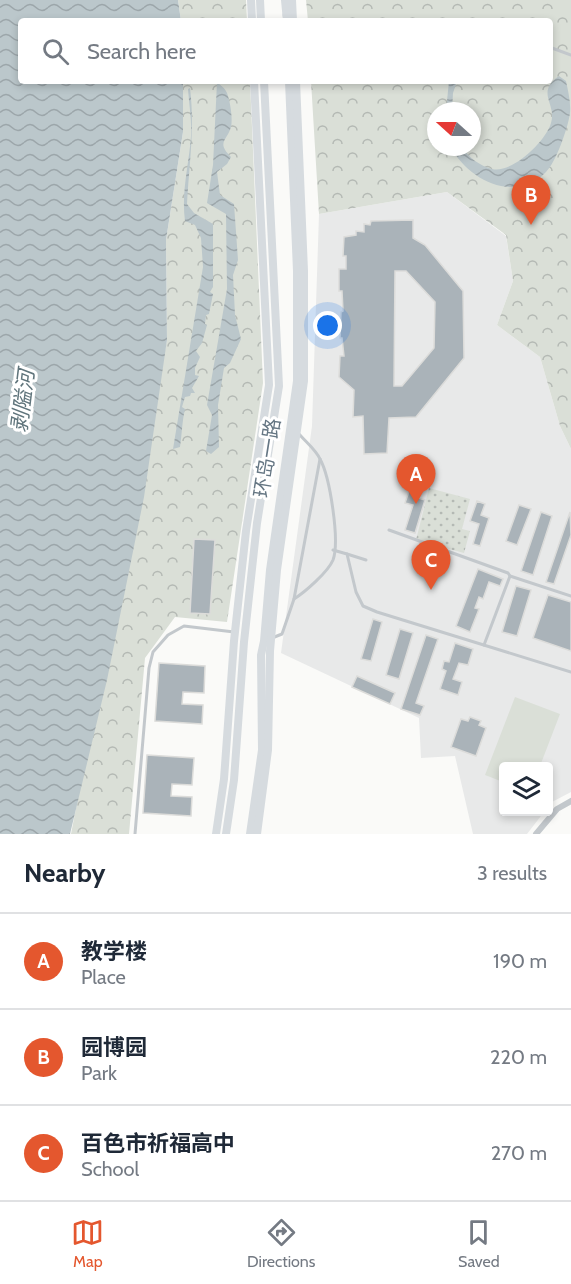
<!DOCTYPE html>
<meta charset="utf-8">
<style>
body{margin:0;font-family:Cabin,"Noto Sans SC",sans-serif;background:#f2f2f3;color:#1f2937}
.controls{position:absolute;right:18px;bottom:18px;display:grid;overflow:hidden;border-radius:6px;box-shadow:0 3px 9px #0003}
.controls button{width:54px;height:54px;display:grid;place-items:center;padding:0;border:0;border-bottom:2px solid #e0e1e3;background:#fff;color:#1f2937;font:30px sans-serif}
.compass{position:absolute;left:427px;top:102px;width:54px;height:54px;border-radius:50%;background:#fff;box-shadow:0 3px 9px #0003;rotate:291deg}
.you{position:absolute;left:328px;top:326px;width:21px;height:21px;margin:-15px;border:4px solid #fff;border-radius:50%;background:#1a73e8;box-shadow:0 0 0 9px #1a73e833}
.badge{display:grid;place-items:center;width:39px;height:39px;border-radius:50%;background:#e4572e;color:#fff;font-size:20px;font-weight:700}
.pin{position:absolute;translate:-50% -50px;filter:drop-shadow(0 2px 3px #0008)}
.pin::after{content:'';position:absolute;top:32px;width:21px;height:18px;background:inherit;clip-path:polygon(0 0,100% 0,50% 100%)}
.list{margin:0;padding:0;list-style:none}
h2{display:flex;justify-content:space-between;align-items:center;height:78px;margin:0;padding:0 24px;font-size:26px}
h2 small{font-size:20px;font-weight:400;color:#747a83}
.list li{display:grid;grid-template-columns:39px 1fr auto;gap:18px;align-items:center;box-sizing:border-box;height:96px;padding:0 24px;border-top:2px solid #e0e1e3}
.list b{display:block;font-size:22px;white-space:nowrap}
.list p{margin:0;font-size:20px;white-space:nowrap;color:#747a83}
.list em{font-size:20px;font-style:normal;color:#747a83}
.icon{flex:none;width:33px;height:33px;fill:none;stroke:currentColor;stroke-width:2;stroke-linecap:round;stroke-linejoin:round}
.map{position:relative;flex:none;width:571px;height:834px;overflow:hidden}
.search{position:absolute;background:#fff;box-shadow:0 3px 9px #0003;left:18px;right:18px;top:18px;height:66px;display:flex;align-items:center;gap:15px;box-sizing:border-box;padding:0 21px;border-radius:6px;color:#747a83;font-size:22px}
.sheet{height:366px;background:#fff}
nav{display:flex;justify-content:space-around;align-items:center;box-sizing:border-box;height:84px;border-top:2px solid #e0e1e3;background:#fff;font-size:16px;color:#747a83}
nav a{display:grid;justify-items:center;gap:3px}
nav .on{color:#e4572e}
.map>svg:first-child{display:block}
</style>
<div class="map">
<svg width="571" height="834" viewBox="0 0 571 834">
<defs>
<pattern id="grass-dots" width="8" height="8" patternUnits="userSpaceOnUse" patternTransform="scale(1.5)"><rect width="8" height="8" fill="#dadfd7"/><path d="M2 2h.1M6 6h.1" fill="none" stroke="#b4b9b4" stroke-width="1.8" stroke-linecap="round"/></pattern>
<pattern id="forest-crowns" width="20" height="18" patternUnits="userSpaceOnUse" patternTransform="scale(1.5)"><rect width="20" height="18" fill="#dadfd7"/><path d="M2 6a3 3 0 1 1 6 0M12 15a3 3 0 1 1 6 0" fill="none" stroke="#b4b9b4"/></pattern>
<pattern id="water-waves" width="16" height="10" patternUnits="userSpaceOnUse" patternTransform="scale(1.5)"><rect width="16" height="10" fill="#bbc7cb"/><path d="M0 5q4-4 8 0t8 0" fill="none" stroke="#9ca6aa"/></pattern>
</defs>
<rect width="100%" height="100%" fill="#fafaf8"/>
<polygon fill="#e8e9e9" points="447,192 506,236 513,281 497,325 540,357 560,426 571,449 571,792 552,802 549,806 548,766 504,766 504,812 544,812 527,834 473,834 455,756 421,758 419,718 281,653 312,426 319,214"/>
<polygon fill="url(#grass-dots)" points="429,488 470,499 462,529 470,531 464,553 416,540"/>
<g fill="url(#forest-crowns)" fill-rule="evenodd">
<polygon points="178,0 246,0 247,21 181,21"/>
<path d="M 306,0 L 571,0 L 571,449 L 560,426 L 540,357 L 497,325 L 513,281 L 506,235 L 447,192 L 319,214 L 311,81 L 550,81 L 550,21 L 308,21 ZM 436,111 L 472,111 L 472,147 L 436,147 Z"/>
<polygon points="183,81 250,81 263,383 227,622 175,617 145,658 129,834 71,834 167,340 166,240 183,132"/>
</g>
<polygon fill="#dadfd7" points="515,697 560,714 540,766 504,766 503,782 485,775"/>
<g fill="url(#water-waves)">
<polygon points="0,0 178,0 181,21 21,21 21,81 183,81 183,132 166,240 167,340 144,497 107,680 70,834 0,834"/>
<path d="M 559,76 L 566,81 C 568,91 571,102 570,113 C 568,128 556,162 546,172 C 515,204 468,180 451,147 L 462,147 C 468,157 480,166 492,169 C 512,174 546,141 551,123 C 557,103 535,93 559,76 Z"/>
<polygon points="449,81 457,81 453,93 452,111 446,111"/>
<path d="M 217,82 C 220,85 225,88 227,93 C 230,101 233,118 231,127 C 227,141 216,142 231,157 L 227,164 L 217,172 L 220,195 L 234,204 L 238,260 L 233,275 L 235,315 L 241,339 L 230,363 L 224,368 L 218,405 L 219,447 L 211,454 L 206,451 L 212,415 L 207,405 L 227,289 L 226,214 L 207,203 L 213,165 Z"/>
<path d="M 190,88 C 195,128 189,165 187,204 L 194,213 L 213,224 L 213,287 L 210,292 L 213,294 L 209,314 L 206,315 L 205,324 L 207,325 L 202,343 L 196,351 L 200,357 L 195,368 L 195,375 L 199,376 L 192,388 L 195,393 L 191,393 L 190,396 L 185,397 L 182,407 L 185,409 C 182,422 182,434 180,447 L 173,449 L 203,267 L 201,238 L 195,225 L 185,221 C 181,192 189,165 191,136 C 192,121 189,104 188,89 Z"/>
</g>
<g fill="#aab3b9" stroke="#dcdcda" stroke-width="1.5" fill-rule="evenodd">
<path d="M 413,220 L 413,238 L 425,245 L 463,291 L 464,358 L 416,417 L 389,418 L 387,453 L 364,454 L 363,416 L 353,417 L 354,390 L 339,377 L 340,356 L 344,356 L 342,338 L 340,338 L 341,312 L 343,311 L 342,291 L 339,291 L 339,269 L 346,269 L 346,256 L 343,256 L 344,237 L 356,235 L 356,231 L 364,232 L 364,224 L 370,225 L 371,221 ZM 395,271 L 406,271 L 435,302 L 434,348 L 402,386 L 394,386 Z"/>
<polygon points="415,474 424,477 418,498 425,500 415,533 405,530 413,505 405,503"/>
<polygon points="477,501 485,504 481,515 489,518 480,546 473,544 479,524 470,521"/>
<polygon points="519,505 531,509 517,545 506,541"/>
<polygon points="541,512 552,516 533,575 521,571"/>
<polygon points="570,512 571,535 554,584 546,582"/>
<polygon points="194,539 215,540 210,614 190,613"/>
<polygon points="478,569 503,579 500,586 489,582 483,599 479,597 475,608 479,609 470,632 456,626"/>
<polygon points="516,586 531,590 517,636 502,632"/>
<polygon points="548,595 571,602 571,651 533,638"/>
<polygon points="373,619 382,622 371,661 361,659"/>
<polygon points="400,629 413,633 399,679 386,675"/>
<polygon points="426,635 438,639 416,703 424,706 420,715 401,709"/>
<polygon points="455,643 473,649 468,665 459,663 453,679 462,682 458,695 440,689 446,671 442,669 444,661 449,662"/>
<polygon points="159,663 205,666 204,693 183,692 182,704 203,705 202,724 155,721"/>
<polygon points="357,676 395,693 390,704 352,687"/>
<polygon points="470,717 481,721 479,725 486,728 476,756 451,747 461,719 468,721"/>
<polygon points="147,755 194,758 192,785 172,784 171,796 192,797 191,816 143,813"/>
</g>
<g fill="none" stroke-linecap="round" stroke-linejoin="round">
<g stroke="#c3c8cc" stroke-width="3">
<polyline points="552,48 571,55"/>
<polyline points="389,530 508,573 510,576 571,596"/>
<polyline points="333,550 347,554 356,592 363,606 377,612 571,672"/>
<polyline points="347,554 366,560"/>
<polyline points="294,599 320,459"/>
<path d="M 272,638 L 282,634 L 294,599 C 305,592 328,572 333,560 C 340,541 330,477 320,459 C 316,450 306,442 299,434"/>
<polyline points="484,645 510,576"/>
<polyline points="135,834 149,668 153,652 168,635 184,626 234,632"/>
</g>
<polyline stroke="#c3c8cc" stroke-width="6" points="536,834 557,809 571,801"/>
<g stroke="#d6dbdf" stroke-width="8">
<polyline points="251,0 252,21"/>
<polyline points="260,0 261,21"/>
<polyline points="285,0 287,21"/>
<polyline points="292,0 293,21"/>
<polyline points="216,834 224,779 234,641 246,531 269,385 254,81"/>
<polyline points="226,834 234,780 244,642 257,523 279,386 264,81"/>
<polyline points="250,834 262,750 261,655 264,641 270,570 297,381 297,271 289,81"/>
<polyline points="257,834 268,750 270,651 277,570 304,381 304,271 296,81"/>
</g>
<polyline stroke="#d6dbdf" stroke-width="9" points="287,15 290,21"/>
</g>
<g text-anchor="middle" stroke-width="6" stroke-linejoin="round" paint-order="stroke">
<g font-size="20" fill="#657683" stroke="#fff">
<text transform="translate(267 458) rotate(-81)" y="7">环岛一路</text>
</g>
<g font-size="21" font-style="italic" fill="#60757c" stroke="#fff">
<text transform="translate(23 401) rotate(-83)" y="7">剥隘河</text>
</g>
</g>
</svg>
<div class="controls">
<button><svg class="icon" aria-label="layers" viewBox="0 0 24 24"><path d="M12 4l9 5-9 5-9-5zM3 14l9 5 9-5"/></svg></button>
</div>
<svg class="compass" viewBox="-18 -18 36 36"><path d="M0-13l5 13h-10z" fill="#e53935"/><path d="M0 13l5-13h-10z" fill="#747a83"/></svg>
<div class="you"></div>
<div class="pin badge" style="left:416px;top:504px">A</div>
<div class="pin badge" style="left:531px;top:225px">B</div>
<div class="pin badge" style="left:431px;top:590px">C</div>
<div class="search"><svg class="icon" aria-label="search" viewBox="0 0 24 24"><circle cx="10" cy="10" r="6"/><path d="M15 15l6 6"/></svg>Search here</div>
</div>
<section class="sheet">
<h2>Nearby<small>3 results</small></h2>
<ul class="list">
<li><span class="badge">A</span><div><b>教学楼</b><p>Place</p></div><em>190 m</em></li>
<li><span class="badge">B</span><div><b>园博园</b><p>Park</p></div><em>220 m</em></li>
<li><span class="badge">C</span><div><b>百色市祈福高中</b><p>School</p></div><em>270 m</em></li>
</ul>
</section>
<nav>
<a class="on"><svg class="icon" aria-label="map" viewBox="0 0 24 24"><path d="M3 6l6-2 6 2 6-2v14l-6 2-6-2-6 2zM9 4v14M15 6v14"/></svg>Map</a>
<a><svg class="icon" aria-label="directions" viewBox="0 0 24 24"><path d="M12 3l9 9-9 9-9-9zM9 14v-3h6M13 9l2 2-2 2"/></svg>Directions</a>
<a><svg class="icon" aria-label="saved" viewBox="0 0 24 24"><path d="M7 4h10v16l-5-4-5 4z"/></svg>Saved</a>
</nav>
